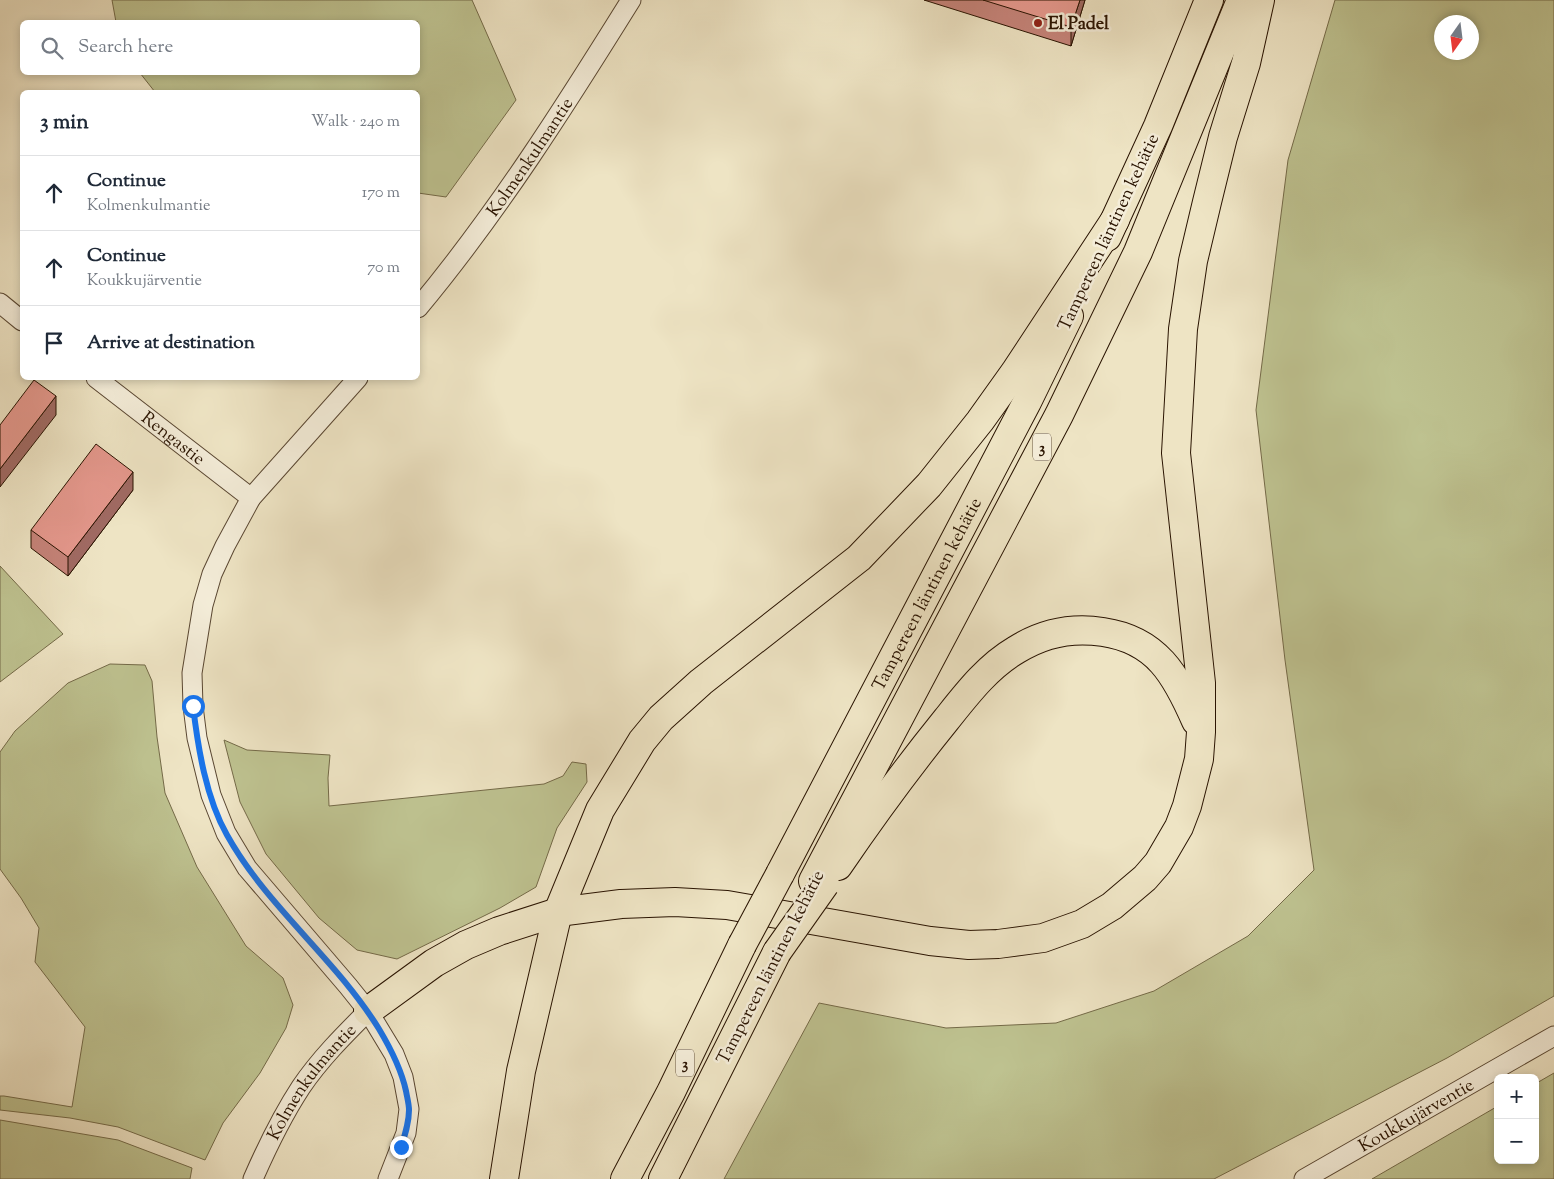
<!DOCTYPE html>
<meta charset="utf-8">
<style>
body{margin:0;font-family:"Sorts Mill Goudy",serif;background:#f6f6f7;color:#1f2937}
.controls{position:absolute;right:15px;bottom:15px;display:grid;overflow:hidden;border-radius:8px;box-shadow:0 2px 8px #0003}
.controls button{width:45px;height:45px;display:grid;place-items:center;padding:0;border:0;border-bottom:1px solid #e0e1e3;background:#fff;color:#1f2937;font:25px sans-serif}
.compass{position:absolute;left:1434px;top:15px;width:45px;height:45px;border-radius:50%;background:#fff;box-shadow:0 2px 8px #0003;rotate:194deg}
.stop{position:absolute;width:15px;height:15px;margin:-11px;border:4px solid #1a73e8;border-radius:50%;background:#fff}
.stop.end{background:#1a73e8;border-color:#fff;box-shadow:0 1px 5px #0008}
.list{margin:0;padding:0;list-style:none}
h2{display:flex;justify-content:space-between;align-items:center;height:65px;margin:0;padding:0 20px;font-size:21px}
h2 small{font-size:16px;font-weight:400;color:#747a83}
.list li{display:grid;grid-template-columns:32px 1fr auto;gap:15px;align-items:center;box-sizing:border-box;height:75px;padding:0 20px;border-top:1px solid #e0e1e3}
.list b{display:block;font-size:19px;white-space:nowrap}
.list p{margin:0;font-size:16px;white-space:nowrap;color:#747a83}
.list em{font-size:16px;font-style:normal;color:#747a83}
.icon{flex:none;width:28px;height:28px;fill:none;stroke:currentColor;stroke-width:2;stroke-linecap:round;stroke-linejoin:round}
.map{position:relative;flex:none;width:1554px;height:1179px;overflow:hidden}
.search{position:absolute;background:#fff;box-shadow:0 2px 8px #0003;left:20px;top:20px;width:400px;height:55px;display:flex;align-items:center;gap:12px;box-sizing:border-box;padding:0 18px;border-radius:8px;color:#747a83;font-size:19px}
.panel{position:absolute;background:#fff;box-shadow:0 2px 8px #0003;left:20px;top:90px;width:400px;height:290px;border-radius:8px}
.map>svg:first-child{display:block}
</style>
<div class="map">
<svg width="1554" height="1179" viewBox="0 0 1554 1179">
<rect width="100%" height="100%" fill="#eee4c4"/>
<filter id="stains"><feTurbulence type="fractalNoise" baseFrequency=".004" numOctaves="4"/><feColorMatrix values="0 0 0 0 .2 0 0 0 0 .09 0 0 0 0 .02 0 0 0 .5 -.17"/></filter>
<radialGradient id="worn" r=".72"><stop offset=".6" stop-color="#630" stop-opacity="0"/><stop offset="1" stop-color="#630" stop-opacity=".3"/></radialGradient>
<g fill="#bec290" stroke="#746a48" fill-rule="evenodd">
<polygon points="112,0 472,0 516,100 446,197 418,193 418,92 155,92 140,73 418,72 418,22 116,22"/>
<path d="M 1335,0 L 1554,0 L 1554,996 L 1447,1058 L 1214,1179 L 724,1179 L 819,1003 L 946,1028 L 1056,1023 L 1154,991 L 1248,936 L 1314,870 L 1285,660 L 1256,410 L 1288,160 ZM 1442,22 L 1472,22 L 1472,52 L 1442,52 Z"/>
<polygon points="0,566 63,634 0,682"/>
<polygon points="110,664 145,665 152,681 157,737 165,793 197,867 246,946 283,978 293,1005 286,1028 260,1073 223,1123 205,1160 118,1127 70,1118 0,1110 0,1096 4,1096 72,1107 85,1027 35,962 39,928 21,898 0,869 0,752 15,731 68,683"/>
<polygon points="224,740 247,750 330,755 328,778 329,806 544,784 563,776 572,762 586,764 587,782 557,828 536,887 500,908 397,959 357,950 319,918 266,854 240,802"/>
<polygon points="1554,1073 1554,1179 1372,1179 1498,1106 1498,1160 1535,1160 1535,1084"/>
<polygon points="0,1120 118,1140 192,1168 190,1179 0,1179"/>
</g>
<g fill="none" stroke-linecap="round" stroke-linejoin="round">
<defs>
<g id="minor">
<polyline points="0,303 22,321"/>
<path id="s1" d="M 418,308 C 498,212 565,106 631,0"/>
<path id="s2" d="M 96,378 L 251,498"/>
<polyline points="358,378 251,498 225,546 212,574 203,605 192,673 193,706 197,738 211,795 226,833 247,868 348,986 368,1011 394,1054 403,1077 409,1109 406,1133 388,1179"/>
<path id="s3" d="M 253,1179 C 267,1147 282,1116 301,1087 C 320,1059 344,1035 368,1011"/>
<path id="s4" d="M 1304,1179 L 1554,1036"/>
</g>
<g id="highway">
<polyline points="1107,237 1158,126 1209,0"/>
<path d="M 838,866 C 872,816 908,767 946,720 C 966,695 987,667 1016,650 C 1043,633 1071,627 1103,632 C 1157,640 1176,675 1196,721"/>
<path id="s5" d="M 780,874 L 1027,402 L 1069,316"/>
<polyline points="813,881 1059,415 1138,252 1241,0"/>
<polyline points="368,1011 434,963 466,945 499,931 558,912 621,904 675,902 727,905 930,941 969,945 998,944 1043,938 1082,924 1112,906 1145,878 1158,863 1179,827 1187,806 1199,759 1201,732 1201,683 1176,453 1183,329 1193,261 1207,202 1223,137 1246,63 1260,0"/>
<polyline points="504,1179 521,1071 558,912 600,810 642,741 661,718 701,682 859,558 929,485 980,421 1015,372 1115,220"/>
<polyline points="625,1179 671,1092 742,945"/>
<polyline points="663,1179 777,952"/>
</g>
</defs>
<use href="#minor" stroke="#5a4732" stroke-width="21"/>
<use href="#highway" stroke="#291301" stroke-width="30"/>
<use href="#minor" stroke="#f4edd9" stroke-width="19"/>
<use href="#highway" stroke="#eee4c4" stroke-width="28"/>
<defs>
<g id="highway-bridge">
<polyline points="742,945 780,874"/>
<polyline points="777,952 825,884"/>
</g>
</defs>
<use href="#highway-bridge" stroke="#291301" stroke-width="30" stroke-linecap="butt"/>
<use href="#highway-bridge" stroke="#eee4c4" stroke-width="28"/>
</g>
<g fill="#c58379" stroke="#291301">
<polygon points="924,0 1085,0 1071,46"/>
<polygon points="133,490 68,576 31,548 31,530"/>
</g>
<g fill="#a06a63" stroke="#291301">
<polygon points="1080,0 1085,0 1071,46 1071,27"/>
<polygon points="56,396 56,415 0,487 0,469"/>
<polygon points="133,472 133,490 68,576 68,557"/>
</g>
<g fill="#e5988d" stroke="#291301">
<polygon points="983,0 1080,0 1071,27"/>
<polygon points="34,380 56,396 0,469 0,425"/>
<polygon points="96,444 133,472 68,557 31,530"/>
</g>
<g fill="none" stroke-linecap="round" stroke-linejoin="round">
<path stroke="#1a73e8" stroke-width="6" d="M 193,706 C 198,748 206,798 227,835 C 267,907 336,959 379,1029 C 391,1049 401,1068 406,1091 C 407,1097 409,1104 409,1110 C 409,1123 405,1135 401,1147"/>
</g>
<circle fill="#8f2418" stroke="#f4edd9" stroke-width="2" cx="1038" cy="23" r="5"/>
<g text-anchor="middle" stroke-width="5" stroke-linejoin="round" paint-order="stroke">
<g fill="#f4edd9" stroke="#665442" stroke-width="1">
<rect x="1033" y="433.5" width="18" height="27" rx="4"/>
<rect x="676" y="1049.5" width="18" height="27" rx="4"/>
</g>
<g font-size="16" font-weight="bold" fill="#291301">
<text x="1042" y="453">3</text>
<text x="685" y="1069">3</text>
</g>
<g font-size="18" font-weight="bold" fill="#291301" stroke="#f4edd9" text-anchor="start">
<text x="1048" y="29">El Padel</text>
</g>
<g font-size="18" fill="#291301" stroke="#f4edd9">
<text dy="6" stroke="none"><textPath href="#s1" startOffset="188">Kolmenkulmantie</textPath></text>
<text transform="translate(1108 232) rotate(-65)" y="6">Tampereen läntinen kehätie</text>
<text dy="6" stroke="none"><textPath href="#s2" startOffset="98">Rengastie</textPath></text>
<text dy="6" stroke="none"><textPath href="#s5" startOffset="316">Tampereen läntinen kehätie</textPath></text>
<text transform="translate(770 967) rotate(-63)" y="6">Tampereen läntinen kehätie</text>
<text dy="6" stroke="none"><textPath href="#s3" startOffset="114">Kolmenkulmantie</textPath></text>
<text dy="6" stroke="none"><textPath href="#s4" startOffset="129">Koukkujärventie</textPath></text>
</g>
</g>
<rect width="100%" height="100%" filter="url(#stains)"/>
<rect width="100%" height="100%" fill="url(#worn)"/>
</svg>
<div class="controls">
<button>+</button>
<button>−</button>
</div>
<svg class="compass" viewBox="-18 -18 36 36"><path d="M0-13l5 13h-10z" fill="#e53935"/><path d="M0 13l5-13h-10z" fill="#747a83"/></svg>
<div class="stop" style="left:193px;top:706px"></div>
<div class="stop end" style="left:401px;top:1147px"></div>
<div class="search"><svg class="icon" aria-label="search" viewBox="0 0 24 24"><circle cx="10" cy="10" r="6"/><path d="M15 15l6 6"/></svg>Search here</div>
<section class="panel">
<h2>3 min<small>Walk · 240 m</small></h2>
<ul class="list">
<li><svg class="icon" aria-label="ahead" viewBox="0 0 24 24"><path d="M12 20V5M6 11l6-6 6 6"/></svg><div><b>Continue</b><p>Kolmenkulmantie</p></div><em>170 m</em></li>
<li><svg class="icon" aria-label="ahead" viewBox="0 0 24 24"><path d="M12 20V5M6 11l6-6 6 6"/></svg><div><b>Continue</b><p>Koukkujärventie</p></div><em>70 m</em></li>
<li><svg class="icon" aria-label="arrive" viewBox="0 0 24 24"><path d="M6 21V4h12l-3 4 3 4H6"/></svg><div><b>Arrive at destination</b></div></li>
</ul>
</section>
</div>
